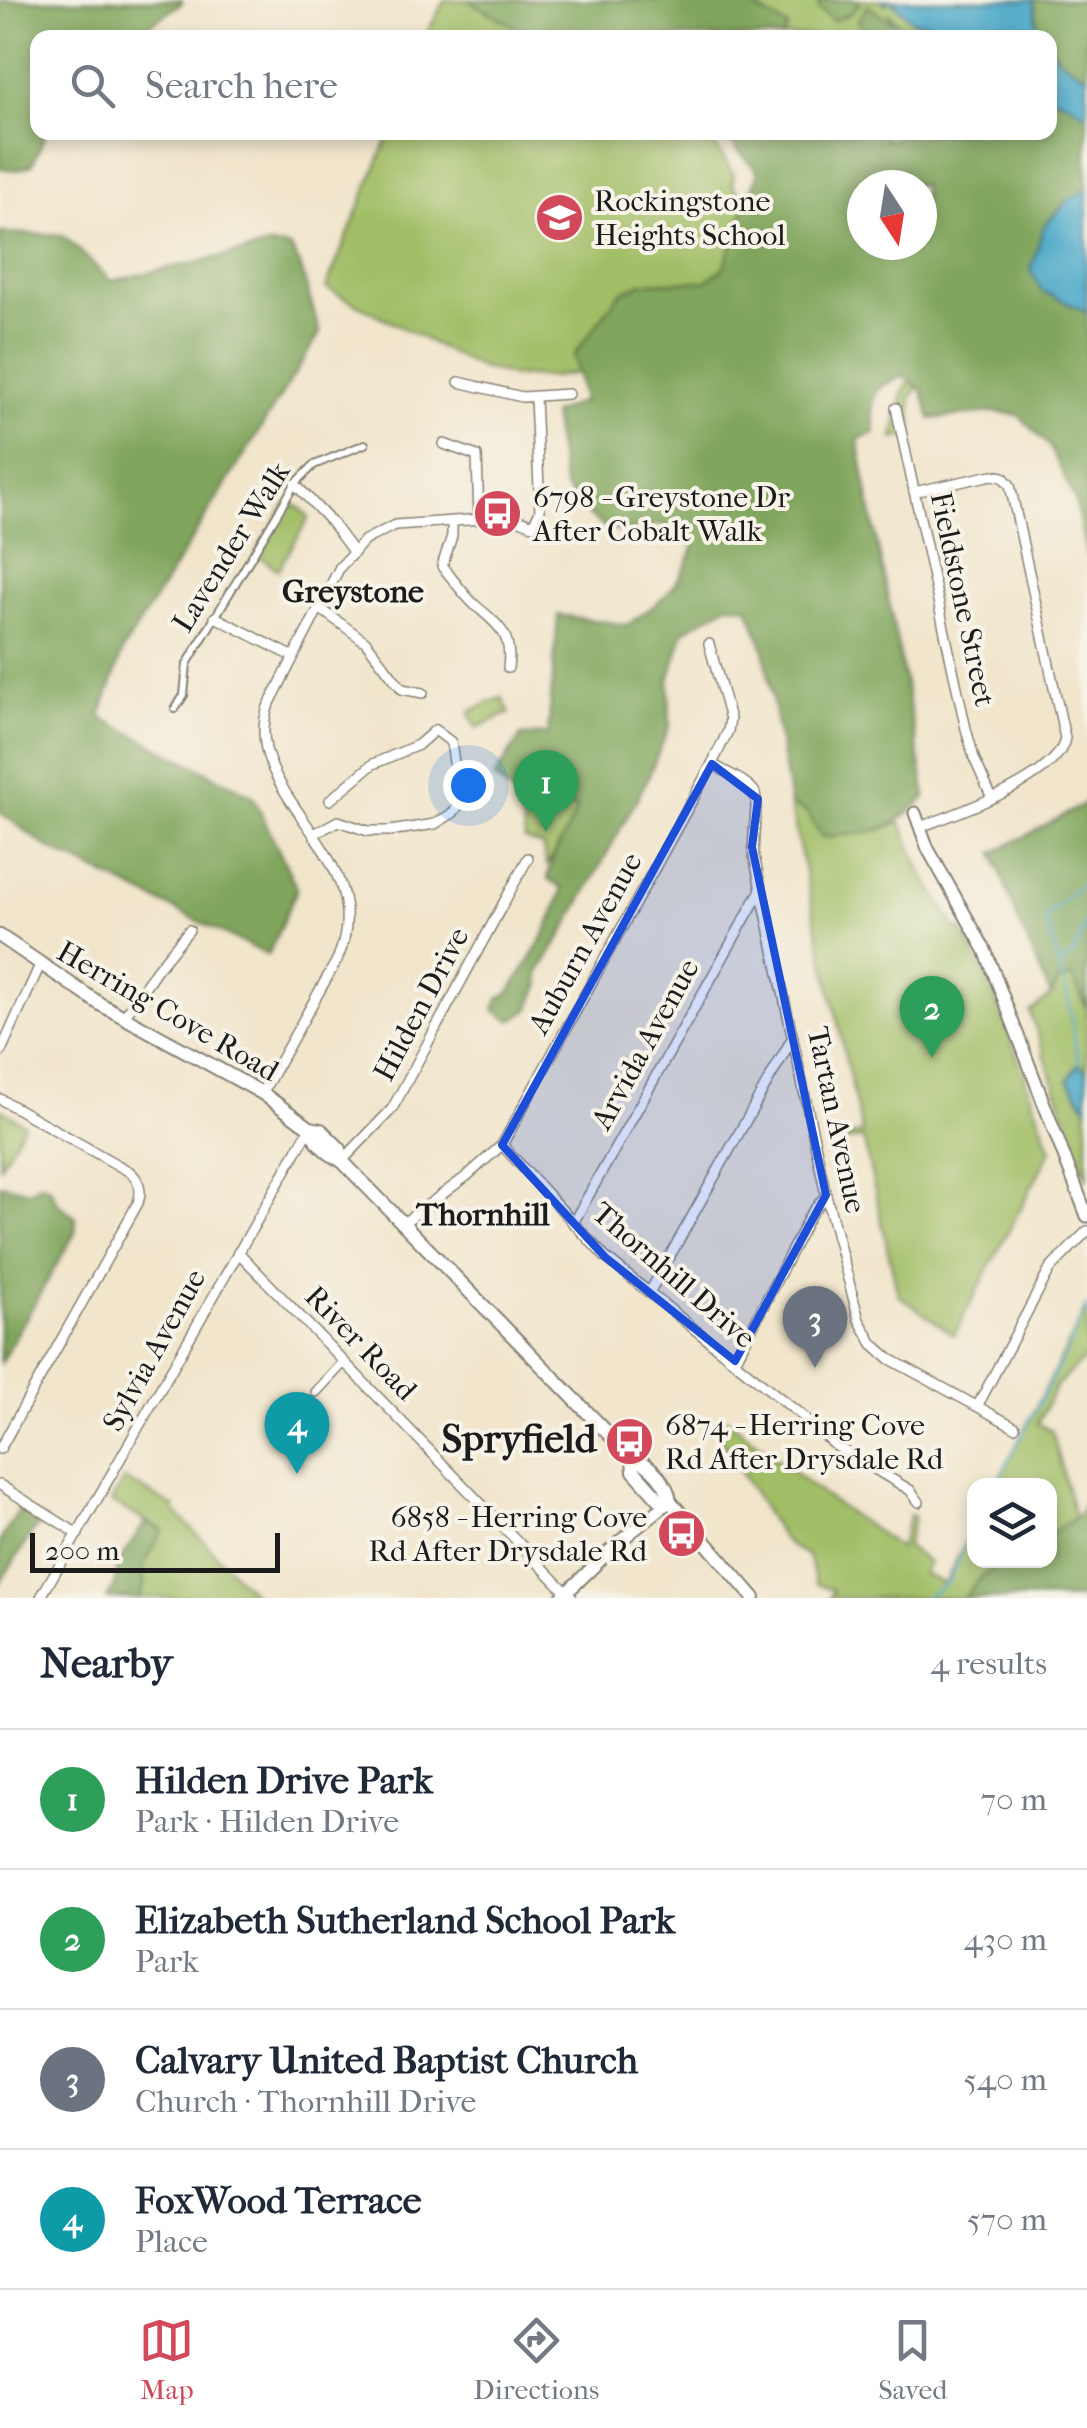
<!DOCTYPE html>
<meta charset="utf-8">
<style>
body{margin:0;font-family:"IM FELL French Canon",serif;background:#f2f2f3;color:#1f2937}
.controls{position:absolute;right:30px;bottom:30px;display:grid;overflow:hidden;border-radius:20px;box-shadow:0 5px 15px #0003}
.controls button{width:90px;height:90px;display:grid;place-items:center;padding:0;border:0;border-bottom:2px solid #e0e1e3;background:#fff;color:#1f2937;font:50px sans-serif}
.compass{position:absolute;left:847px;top:170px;width:90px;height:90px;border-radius:50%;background:#fff;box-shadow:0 5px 15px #0003;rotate:168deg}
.scale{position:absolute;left:30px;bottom:25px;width:250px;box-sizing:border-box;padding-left:10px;border:5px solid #1c1c1c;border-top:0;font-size:28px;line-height:35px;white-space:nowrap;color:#1c1c1c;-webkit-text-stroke:8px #f7f3e8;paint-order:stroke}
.you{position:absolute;left:468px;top:785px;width:35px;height:35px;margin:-25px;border:8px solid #fff;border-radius:50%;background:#1a73e8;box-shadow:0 0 0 15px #1a73e833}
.badge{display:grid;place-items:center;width:65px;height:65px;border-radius:50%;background:#d1495b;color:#fff;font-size:32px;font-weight:700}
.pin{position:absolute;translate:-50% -82px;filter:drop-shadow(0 2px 5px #0008)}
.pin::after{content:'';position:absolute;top:52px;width:35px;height:30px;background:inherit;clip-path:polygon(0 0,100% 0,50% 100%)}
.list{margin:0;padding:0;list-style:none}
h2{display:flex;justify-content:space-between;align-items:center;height:130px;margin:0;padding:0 40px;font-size:42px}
h2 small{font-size:32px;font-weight:400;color:#747a83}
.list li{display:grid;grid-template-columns:65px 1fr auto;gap:30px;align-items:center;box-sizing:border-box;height:140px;padding:0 40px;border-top:2px solid #e0e1e3}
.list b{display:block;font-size:38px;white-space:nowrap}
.list p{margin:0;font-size:32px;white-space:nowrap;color:#747a83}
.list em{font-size:32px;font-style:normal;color:#747a83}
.icon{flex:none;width:55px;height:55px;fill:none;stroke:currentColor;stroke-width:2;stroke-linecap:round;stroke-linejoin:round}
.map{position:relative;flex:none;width:1087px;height:1598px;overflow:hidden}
.search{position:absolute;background:#fff;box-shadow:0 5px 15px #0003;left:30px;right:30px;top:30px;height:110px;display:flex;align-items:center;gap:25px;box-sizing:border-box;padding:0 35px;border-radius:20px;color:#747a83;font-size:38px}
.sheet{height:690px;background:#fff}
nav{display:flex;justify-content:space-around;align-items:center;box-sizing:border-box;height:140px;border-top:2px solid #e0e1e3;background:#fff;font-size:28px;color:#747a83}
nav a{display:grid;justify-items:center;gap:5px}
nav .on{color:#d1495b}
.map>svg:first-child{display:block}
</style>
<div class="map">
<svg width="1087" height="1598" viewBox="0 0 1087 1598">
<rect width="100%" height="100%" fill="#f7f3e8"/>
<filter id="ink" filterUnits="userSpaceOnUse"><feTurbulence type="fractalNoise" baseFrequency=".01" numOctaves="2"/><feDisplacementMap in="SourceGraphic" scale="20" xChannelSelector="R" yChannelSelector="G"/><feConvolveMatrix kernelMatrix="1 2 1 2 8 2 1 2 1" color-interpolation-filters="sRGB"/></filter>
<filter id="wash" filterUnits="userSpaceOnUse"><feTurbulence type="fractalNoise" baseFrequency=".0048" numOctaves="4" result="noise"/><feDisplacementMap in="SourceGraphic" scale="40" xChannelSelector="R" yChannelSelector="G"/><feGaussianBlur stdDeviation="2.25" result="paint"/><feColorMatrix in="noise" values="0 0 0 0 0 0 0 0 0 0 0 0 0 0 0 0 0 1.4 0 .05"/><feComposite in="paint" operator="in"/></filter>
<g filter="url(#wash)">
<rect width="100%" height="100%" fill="#f1e5cb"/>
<g fill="#a1be66" stroke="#5e6d41" stroke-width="2.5">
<polygon points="445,0 467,0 534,37 425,37"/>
<polygon points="679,0 881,0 885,4 889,0 915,22 926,22 968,37 750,37"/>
<polygon points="390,133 701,133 716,146 734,175 732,183 768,239 588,371 553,377 513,376 478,367 326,288"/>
<polygon points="922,362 922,382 911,397 912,435 893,439 903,392"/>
<polygon points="286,504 299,507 309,518 278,570 256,554"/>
<polygon points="502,697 510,713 476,728 469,712"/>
<polygon points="520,801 577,808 572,825 547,865 542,846 525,840"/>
<path d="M 790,804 L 806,812 L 877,831 L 901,822 L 922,873 L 957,930 L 961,929 C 1001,998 1024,1078 1051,1150 L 954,1335 L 898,1295 L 863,1138 L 832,1144 L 831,1140 L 862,1133 Z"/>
<polygon points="1073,977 1087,1009 1087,1072 1079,1064 1068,1080 1087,1107 1087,1180 1030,1012 1051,996 1059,981"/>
<polygon points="0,1108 24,1124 0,1166"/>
<polygon points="1087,1308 1087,1356 1056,1386 1038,1423 1052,1431 1075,1518 1087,1540 1087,1598 830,1598 833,1590 816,1584 808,1556 788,1545 778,1532 720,1438 718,1429 727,1419 823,1495 900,1548 910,1515 915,1517 906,1547 929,1562 923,1574 944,1584 974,1526 974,1560 1050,1560 1050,1486 996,1485"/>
<polygon points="124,1479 175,1507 174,1510 257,1598 123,1598 162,1530 111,1502"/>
</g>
<g fill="#80a55b" stroke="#4e603c" stroke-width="2.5" fill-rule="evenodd">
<polygon points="0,0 182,0 182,3 131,37 38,38 38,132 46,133 32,165 17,170 0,168"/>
<polygon points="467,0 757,0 757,9 788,27 783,38 534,37"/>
<polygon points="818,0 855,0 860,4 850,14 833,21 819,9"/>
<path d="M 1034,0 L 1087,0 L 1087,76 C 1071,66 1050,59 1050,38 L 1044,37 L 1037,24 Z"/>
<polygon points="868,6 892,22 888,12 913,37 871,37 857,21"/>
<path d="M 1050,97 L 1065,101 L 1087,115 L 1087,190 L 1070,199 L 1055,215 L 1042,291 L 1087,312 L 1087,557 L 1075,500 L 1050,447 L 1019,415 L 994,412 L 931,419 L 922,390 L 904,376 C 867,389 872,398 875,433 L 858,439 C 878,559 906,677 926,797 C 886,835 875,832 822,837 L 806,812 L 790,804 L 764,649 L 748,607 L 728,605 L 684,631 L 669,680 L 670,725 L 646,782 L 563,934 L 539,972 L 540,983 L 529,1010 L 511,1021 L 494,1009 L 499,998 L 509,993 C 530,960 552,928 562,889 L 548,879 C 550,853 569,833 577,808 L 520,801 L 494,778 L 521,736 L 548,734 L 558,615 L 627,625 C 663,600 678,590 694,547 L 688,534 L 660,524 L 626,533 L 603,526 L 586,513 L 564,487 L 552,414 L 583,401 L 574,355 L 620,293 L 642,283 L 707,281 L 724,267 L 758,172 L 726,137 L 731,132 L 883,132 L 885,140 L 911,132 L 1050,132 ZM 862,185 L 922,185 L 922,245 L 862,245 Z"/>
<polygon points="0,233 63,235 111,281 270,246 290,247 300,265 320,333 123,650 100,717 253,796 297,889 268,955 47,847 0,812"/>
<polygon points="1087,800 1087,1009 1072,977 1059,981 1051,996 1017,918 994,853 1081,806"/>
<polygon points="40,1183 50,1187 57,1202 76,1218 75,1233 0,1363 0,1184 30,1191"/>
<path d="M 1087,1497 L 1087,1598 L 964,1598 C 992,1560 1004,1560 1050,1560 L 1050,1534 L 1079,1515 Z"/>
<polygon points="20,1508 46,1520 34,1530 0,1583 0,1541"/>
<polygon points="146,1522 163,1530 144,1565 144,1587 139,1598 107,1598 115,1586 117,1565"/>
</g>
<g fill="#4aa7c8" stroke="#336272" stroke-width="2.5">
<polygon points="881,0 1034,0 1037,24 1044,37 956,35 947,28 944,30 926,22 914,22 890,0 885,4"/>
<polygon points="1050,46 1055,56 1087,76 1087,115 1065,101 1050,97"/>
<polygon points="1087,190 1087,312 1042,291 1031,270 1044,226 1070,199"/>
<polygon points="1079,1063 1087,1072 1087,1107 1068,1080"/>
</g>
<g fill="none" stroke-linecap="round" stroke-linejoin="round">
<g stroke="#4aa7c8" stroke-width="2.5">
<polyline points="1060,964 1074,954 1087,920"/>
<polyline points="1079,1063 1067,993 1045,917 1087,880"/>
<polyline points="995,1486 1071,1343 1087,1304"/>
<polyline points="925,1598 949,1581 974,1525"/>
</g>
</g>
</g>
<g filter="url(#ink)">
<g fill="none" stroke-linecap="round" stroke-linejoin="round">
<defs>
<polyline id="pedestrian" points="175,709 184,695 187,664 295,484 314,465 365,444"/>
<g id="minor">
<polyline points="459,382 522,397 568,394"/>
<polyline points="896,408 966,729 974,758 992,798"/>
<polyline points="444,444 477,456 479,519"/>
<polyline points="295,484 331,522 354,553"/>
<path d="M 914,492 L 992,475 L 1003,477 L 1010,485 L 1065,738 C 1060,778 955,814 920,827"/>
<path d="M 452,522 L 452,536 L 442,566 C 453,579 463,594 475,605 C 497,624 513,633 508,668"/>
<polyline points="318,607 366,642 402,689 423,693"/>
<polyline points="215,617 292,656"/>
<path d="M 712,764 C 725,772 745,780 754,791 C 760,799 751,840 754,856 L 826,1195 L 859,1320 L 873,1344 L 890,1359 L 1015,1427"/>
<polyline points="314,834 338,821 368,831 390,831 435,824 453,813 460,803 451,742 435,730 418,745 373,764 330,800"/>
<polyline points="124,1017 157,969 189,930"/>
<polyline points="0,1053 40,965"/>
<path d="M 262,1093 L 337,960 C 384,856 238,795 268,707 L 340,567 L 365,540 L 395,525 L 512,517 L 533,525 L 540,511 L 535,398"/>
<path d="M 0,1099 L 130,1172 C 140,1180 142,1192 138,1203 L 0,1449"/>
<polyline points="502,1145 605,1257 801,1415 836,1446 910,1490 919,1502"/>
<polyline points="342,1161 392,1109 528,858"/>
<polyline points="573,1223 761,890"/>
<polyline points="402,1224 467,1176 502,1145 712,764 728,731 730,719 709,644"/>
<polyline points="238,1252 572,1598"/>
<polyline points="649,1293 793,1037"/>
<polyline points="735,1361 810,1215 826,1195"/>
<polyline points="316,1392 344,1362"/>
<polyline points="978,1405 1050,1269 1087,1231"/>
<polyline points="0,1485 78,1534"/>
<polyline points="41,1597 310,1128"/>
</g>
<g id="tertiary">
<polyline points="915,813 928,849 985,950 1087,1216"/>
<polyline points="561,1598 619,1542 670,1501"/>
</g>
<g id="secondary">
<polyline points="0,936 100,1004 262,1093 310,1128 321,1130 340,1149 342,1161"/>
<path d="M 310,1128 C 316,1143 328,1154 342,1161 L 633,1459 C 651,1463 668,1484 670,1501 L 754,1598"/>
<polyline points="633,1459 634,1471 659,1499 670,1501"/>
</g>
</defs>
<use href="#pedestrian" stroke="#868074" stroke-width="10"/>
<use href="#minor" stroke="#868074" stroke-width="12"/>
<use href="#tertiary" stroke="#868074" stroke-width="15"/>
<use href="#secondary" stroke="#868074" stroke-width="16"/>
<use href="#pedestrian" stroke="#fff" stroke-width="6"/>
<use href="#minor" stroke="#fff" stroke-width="9"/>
<use href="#tertiary" stroke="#fff" stroke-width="11"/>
<use href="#secondary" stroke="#fff" stroke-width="12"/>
</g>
</g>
<path fill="#1d4ed8" fill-opacity="0.2" stroke="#1d4ed8" stroke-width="8" stroke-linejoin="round" d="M 712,764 L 758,799 L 752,847 L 826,1195 L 735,1361 L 605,1257 L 502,1145 Z"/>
<defs>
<symbol id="school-disc" viewBox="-11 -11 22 22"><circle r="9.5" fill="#d1495b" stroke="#f7f3e8"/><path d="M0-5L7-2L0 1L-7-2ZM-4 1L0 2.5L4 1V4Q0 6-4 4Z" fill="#fff"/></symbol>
<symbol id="bus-disc" viewBox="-11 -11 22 22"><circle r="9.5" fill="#d1495b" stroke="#f7f3e8"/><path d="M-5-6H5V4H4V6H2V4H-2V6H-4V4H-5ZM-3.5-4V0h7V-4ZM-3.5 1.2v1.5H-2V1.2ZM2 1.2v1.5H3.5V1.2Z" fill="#fff"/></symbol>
</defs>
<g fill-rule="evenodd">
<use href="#school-disc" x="532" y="190" width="55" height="55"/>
<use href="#bus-disc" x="470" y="486" width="55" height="55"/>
<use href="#bus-disc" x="602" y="1414" width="55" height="55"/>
<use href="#bus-disc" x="654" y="1506" width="55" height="55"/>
</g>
<g text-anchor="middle" stroke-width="8" stroke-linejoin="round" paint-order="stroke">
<g font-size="30" fill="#1c1c1c" stroke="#f7f3e8" text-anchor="start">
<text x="594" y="211">Rockingstone<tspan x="594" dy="34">Heights School</tspan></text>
<text x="533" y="507">6798 - Greystone Dr<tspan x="533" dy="34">After Cobalt Walk</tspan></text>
<text x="665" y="1435">6874 - Herring Cove<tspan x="665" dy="34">Rd After Drysdale Rd</tspan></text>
<text x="647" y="1527" text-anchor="end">6858 - Herring Cove<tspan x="647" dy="34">Rd After Drysdale Rd</tspan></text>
</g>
<g font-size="30" fill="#1c1c1c" stroke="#f7f3e8">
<text transform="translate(231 547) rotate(-58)" y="10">Lavender Walk</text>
<text transform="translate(963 599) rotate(78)" y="10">Fieldstone Street</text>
<text transform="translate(585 943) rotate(-61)" y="10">Auburn Avenue</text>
<text transform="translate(421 1004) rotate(-62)" y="10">Hilden Drive</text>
<text transform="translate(168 1011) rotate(30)" y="10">Herring Cove Road</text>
<text transform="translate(645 1044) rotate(-61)" y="10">Arvida Avenue</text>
<text transform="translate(837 1120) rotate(78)" y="10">Tartan Avenue</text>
<text transform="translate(674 1275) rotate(41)" y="10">Thornhill Drive</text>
<text transform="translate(361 1343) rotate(46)" y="10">River Road</text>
<text transform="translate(154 1350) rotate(-61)" y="10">Sylvia Avenue</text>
</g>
<g font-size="32" font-weight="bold" fill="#1c1c1c" stroke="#f7f3e8">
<text x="353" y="602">Greystone</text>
<text x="483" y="1225">Thornhill</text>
</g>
<g font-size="40" font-weight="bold" fill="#1c1c1c" stroke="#f7f3e8">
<text x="519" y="1452">Spryfield</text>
</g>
</g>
</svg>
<div class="controls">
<button><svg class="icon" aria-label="layers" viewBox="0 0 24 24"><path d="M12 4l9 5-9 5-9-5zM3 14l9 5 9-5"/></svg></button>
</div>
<svg class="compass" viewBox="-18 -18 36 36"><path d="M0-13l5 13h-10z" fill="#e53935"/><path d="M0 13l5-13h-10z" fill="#747a83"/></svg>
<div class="scale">200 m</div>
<div class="you"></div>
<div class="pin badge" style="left:546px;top:832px;background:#2e9e5b">1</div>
<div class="pin badge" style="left:932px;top:1058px;background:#2e9e5b">2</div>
<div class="pin badge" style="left:815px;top:1368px;background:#6b7280">3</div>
<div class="pin badge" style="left:297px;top:1474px;background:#0f9aa8">4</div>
<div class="search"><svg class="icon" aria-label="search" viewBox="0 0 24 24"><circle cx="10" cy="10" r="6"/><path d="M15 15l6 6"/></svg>Search here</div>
</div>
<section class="sheet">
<h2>Nearby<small>4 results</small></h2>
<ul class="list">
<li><span class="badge" style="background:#2e9e5b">1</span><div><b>Hilden Drive Park</b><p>Park · Hilden Drive</p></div><em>70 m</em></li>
<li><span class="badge" style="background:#2e9e5b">2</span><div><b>Elizabeth Sutherland School Park</b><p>Park</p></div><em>430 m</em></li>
<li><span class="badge" style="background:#6b7280">3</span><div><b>Calvary United Baptist Church</b><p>Church · Thornhill Drive</p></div><em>540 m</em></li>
<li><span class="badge" style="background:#0f9aa8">4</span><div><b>FoxWood Terrace</b><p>Place</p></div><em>570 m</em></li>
</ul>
</section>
<nav>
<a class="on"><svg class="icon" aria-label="map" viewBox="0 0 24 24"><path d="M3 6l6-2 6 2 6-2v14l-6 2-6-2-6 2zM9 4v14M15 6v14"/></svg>Map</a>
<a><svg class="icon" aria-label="directions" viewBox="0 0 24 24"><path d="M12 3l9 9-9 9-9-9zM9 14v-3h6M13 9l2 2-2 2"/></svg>Directions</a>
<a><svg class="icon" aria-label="saved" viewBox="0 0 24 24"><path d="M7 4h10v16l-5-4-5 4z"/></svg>Saved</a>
</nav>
